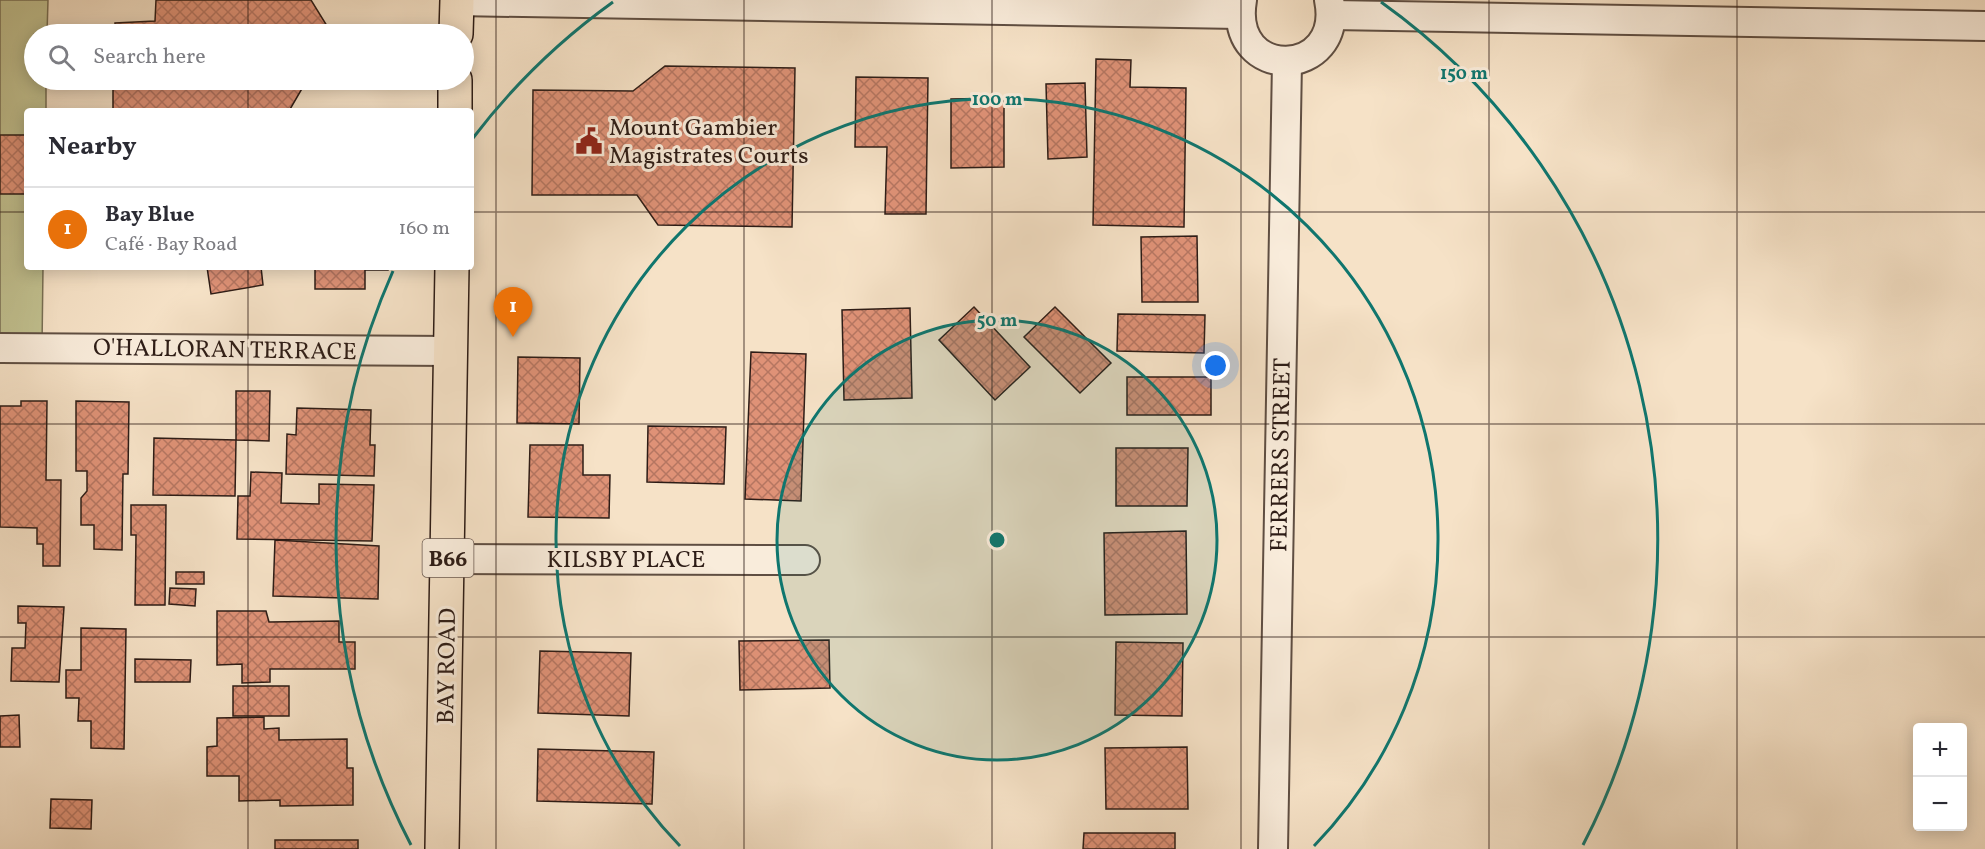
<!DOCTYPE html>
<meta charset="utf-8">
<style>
body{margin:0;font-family:Vollkorn,serif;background:#f7f7f7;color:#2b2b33}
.controls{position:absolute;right:18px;bottom:18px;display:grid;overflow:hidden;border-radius:6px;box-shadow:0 3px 15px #0003}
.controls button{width:54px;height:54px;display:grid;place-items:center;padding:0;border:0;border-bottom:2px solid #e1e1e2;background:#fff;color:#2b2b33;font:30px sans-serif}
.you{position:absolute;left:1216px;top:366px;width:21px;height:21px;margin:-15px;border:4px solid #fff;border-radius:50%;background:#1a73e8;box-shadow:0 0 0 9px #1a73e833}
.badge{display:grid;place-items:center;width:39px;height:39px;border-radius:50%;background:#8f2418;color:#fff;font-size:20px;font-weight:700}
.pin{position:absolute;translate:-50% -50px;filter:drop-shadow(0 2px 3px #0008)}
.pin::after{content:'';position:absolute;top:32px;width:21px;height:18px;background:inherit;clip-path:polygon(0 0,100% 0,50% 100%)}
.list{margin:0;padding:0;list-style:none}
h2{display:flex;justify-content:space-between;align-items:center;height:78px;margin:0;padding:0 24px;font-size:26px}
h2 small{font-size:20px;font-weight:400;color:#7c7c81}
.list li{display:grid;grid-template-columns:39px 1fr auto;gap:18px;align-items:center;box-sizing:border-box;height:84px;padding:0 24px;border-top:2px solid #e1e1e2}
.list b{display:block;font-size:22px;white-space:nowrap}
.list p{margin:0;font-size:20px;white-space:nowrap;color:#7c7c81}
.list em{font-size:20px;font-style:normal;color:#7c7c81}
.icon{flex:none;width:33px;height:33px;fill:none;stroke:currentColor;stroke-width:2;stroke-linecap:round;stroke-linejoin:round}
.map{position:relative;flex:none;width:1985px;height:849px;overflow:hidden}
.search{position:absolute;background:#fff;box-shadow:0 3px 15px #0003;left:24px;top:24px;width:450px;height:66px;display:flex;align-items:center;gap:15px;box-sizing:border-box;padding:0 21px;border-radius:33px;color:#7c7c81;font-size:22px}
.panel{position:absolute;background:#fff;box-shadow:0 3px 15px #0003;left:24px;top:108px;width:450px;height:162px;border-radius:6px}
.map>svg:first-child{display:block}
</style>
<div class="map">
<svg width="1985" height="849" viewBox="0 0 1985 849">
<defs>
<pattern id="building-cross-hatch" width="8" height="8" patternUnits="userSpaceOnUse" patternTransform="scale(1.5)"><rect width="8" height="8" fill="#df9277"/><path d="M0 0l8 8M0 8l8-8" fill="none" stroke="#b57661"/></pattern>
</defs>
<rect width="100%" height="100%" fill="#f6e2c7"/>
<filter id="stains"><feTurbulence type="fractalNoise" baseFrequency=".00333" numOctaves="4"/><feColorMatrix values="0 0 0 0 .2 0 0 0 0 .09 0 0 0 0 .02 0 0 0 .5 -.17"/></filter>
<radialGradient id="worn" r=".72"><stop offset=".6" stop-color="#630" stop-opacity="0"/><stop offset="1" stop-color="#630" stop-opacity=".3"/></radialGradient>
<polygon fill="#c2c291" stroke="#786f54" stroke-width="1.5" points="0,0 48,0 47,34 34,34 34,80 46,80 46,111 27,111 27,267 43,267 42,347 0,348"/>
<g fill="url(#building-cross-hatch)" stroke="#2d1c16" stroke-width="1.5">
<polygon points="156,0 311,0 332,34 115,34 115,23 155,21"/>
<polygon points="1096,59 1131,60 1130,87 1186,88 1184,227 1093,225"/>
<polygon points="665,66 795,68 792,227 658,225 637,195 532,195 533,90 633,91"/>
<polygon points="856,77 928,78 926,214 885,214 887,147 855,147"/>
<polygon points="113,80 307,80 289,111 113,111"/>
<polygon points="1085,83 1087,157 1048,159 1046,84"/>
<polygon points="1004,98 1004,167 951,168 951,99"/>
<rect x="0" y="135" width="27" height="59"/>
<polygon points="1197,236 1198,302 1142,302 1141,237"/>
<polygon points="207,267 261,267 263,285 211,294"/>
<polygon points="315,267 388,267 388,270 365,270 365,289 315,289"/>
<polygon points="974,307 1030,367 995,400 939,340"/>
<polygon points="1055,307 1111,363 1080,393 1024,337"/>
<polygon points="910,308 912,398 844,400 842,310"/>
<polygon points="1118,314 1205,315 1204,353 1117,351"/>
<polygon points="751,352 806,354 801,501 745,499"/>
<polygon points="518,357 580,358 579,424 517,423"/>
<rect x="1127" y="377" width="84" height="38"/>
<polygon points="236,391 270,391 269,441 236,440"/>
<polygon points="21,401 47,401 46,480 61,480 60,566 43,566 43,544 37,544 37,528 0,527 0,406 21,406"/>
<polygon points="76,401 129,402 128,474 123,474 122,550 94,549 94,525 81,525 81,498 87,491 87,471 76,471"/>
<polygon points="297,408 371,410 370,445 375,445 374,476 286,474 287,434 296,435"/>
<polygon points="648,426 726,427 724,484 647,482"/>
<polygon points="154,438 236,440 235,496 153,495"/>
<polygon points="530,445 583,445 583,475 610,475 609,518 528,517"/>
<polygon points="1116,448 1188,448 1187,506 1116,506"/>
<polygon points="251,472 282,473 281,503 319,504 319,484 374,485 372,541 237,539 238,496 250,496"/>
<polygon points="131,505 166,505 165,605 135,605 136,535 131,535"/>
<polygon points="1186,531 1187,614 1105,615 1104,533"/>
<polygon points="275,540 379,546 378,599 273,596"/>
<rect x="176" y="572" width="28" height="12"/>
<polygon points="170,588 196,589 195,606 169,604"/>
<polygon points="18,606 64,607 59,682 11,681 12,648 25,648 26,623 18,623"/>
<polygon points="217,611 266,611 269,622 339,621 339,642 355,642 355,669 270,669 270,682 242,683 242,664 217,665"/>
<polygon points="81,628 126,629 124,749 91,748 91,721 78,721 79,698 66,698 66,670 81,670"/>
<polygon points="829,640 830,688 740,690 739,641"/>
<polygon points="1116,642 1183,643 1182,716 1115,715"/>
<polygon points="540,651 631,653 629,716 538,713"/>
<polygon points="135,659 191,660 190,682 135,682"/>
<rect x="233" y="686" width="56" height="30"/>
<polygon points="19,715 20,747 0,747 0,716"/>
<polygon points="264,717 264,729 279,728 279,740 347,739 347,768 353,768 353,805 280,806 280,800 239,801 239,776 207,776 207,747 217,746 217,718"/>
<polygon points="1187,747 1188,809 1106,809 1105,748"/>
<polygon points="538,749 654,752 652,804 537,801"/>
<polygon points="51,799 92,800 91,829 50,828"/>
<polygon points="1084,833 1175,833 1175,849 1083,849"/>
<rect x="275" y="840" width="83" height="9"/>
</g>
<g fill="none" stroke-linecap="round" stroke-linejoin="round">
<defs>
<g id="street">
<path d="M 1242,0 C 1228,83 1345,79 1329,0"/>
<polyline points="457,1 1239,14"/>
<polyline points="1332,15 1985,26"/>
<polyline points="0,348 451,351"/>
<polyline points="448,559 805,560"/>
<polyline points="1273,849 1287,62"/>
</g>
<g id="primary">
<polyline points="456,34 457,0"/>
<polyline points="455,111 455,80"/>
<polyline points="442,849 452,267"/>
</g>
</defs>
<use href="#street" stroke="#5f4e42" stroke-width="32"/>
<use href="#primary" stroke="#2d1c16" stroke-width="36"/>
<use href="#street" stroke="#f9ecdb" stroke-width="28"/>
<use href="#primary" stroke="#f6e2c7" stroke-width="33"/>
</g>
<path fill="none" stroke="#2d1c16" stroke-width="1.5" stroke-opacity="0.55" d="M 248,0 L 248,34M 496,0 L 496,849M 744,0 L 744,849M 992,0 L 992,849M 1241,0 L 1241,849M 1489,0 L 1489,849M 1737,0 L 1737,849M 248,80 L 248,111M 0,212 L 27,212M 471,212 L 1985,212M 248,267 L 248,849M 0,424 L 1985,424M 0,637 L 1985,637"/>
<circle cx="997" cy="540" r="220" fill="#0f766e" fill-opacity=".12"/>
<g fill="none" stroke="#0f766e" stroke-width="3">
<circle cx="997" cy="540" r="220"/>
<path d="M680 846A441 441 0 1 1 1314 846"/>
<path d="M411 845A661 661 0 0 1 393 271M473 138A661 661 0 0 1 613 2M1381 2A661 661 0 0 1 1583 845"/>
</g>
<defs>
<symbol id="civic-bare" viewBox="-9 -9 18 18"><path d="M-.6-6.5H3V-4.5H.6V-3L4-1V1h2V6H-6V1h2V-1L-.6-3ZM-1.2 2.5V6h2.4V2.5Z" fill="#8f2418" stroke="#f9ecdb" stroke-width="2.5" paint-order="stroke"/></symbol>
</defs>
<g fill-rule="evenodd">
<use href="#civic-bare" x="570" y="122" width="38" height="38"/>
</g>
<g text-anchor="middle" stroke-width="6" stroke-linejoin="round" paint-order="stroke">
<rect fill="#f9ecdb" stroke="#6a5a51" stroke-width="1.5" x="422.5" y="539" width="51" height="38" rx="4.5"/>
<g font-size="22" font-weight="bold" fill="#2d1c16">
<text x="448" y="566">B66</text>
</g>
<g font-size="24" fill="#2d1c16" stroke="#f9ecdb" text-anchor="start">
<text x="609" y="135">Mount Gambier<tspan x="609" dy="28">Magistrates Courts</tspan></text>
</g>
<g font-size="24" fill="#2d1c16" stroke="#f9ecdb">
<text transform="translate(225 349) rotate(1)" y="8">O'HALLORAN TERRACE</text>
<text transform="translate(1280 455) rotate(-89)" y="8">FERRERS STREET</text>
<text x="626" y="567">KILSBY PLACE</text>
<text transform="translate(446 666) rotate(-89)" y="8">BAY ROAD</text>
</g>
</g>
<circle cx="997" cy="540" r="9" fill="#0f766e" stroke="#f9ecdb" stroke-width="3"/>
<g font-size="18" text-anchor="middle" font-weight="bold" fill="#0f766e" stroke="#f9ecdb" stroke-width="6" stroke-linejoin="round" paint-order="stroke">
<text x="1464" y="79">150 m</text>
<text x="997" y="105">100 m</text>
<text x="997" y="326">50 m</text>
</g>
<rect width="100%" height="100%" filter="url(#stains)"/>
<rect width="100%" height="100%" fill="url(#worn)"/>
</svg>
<div class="controls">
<button>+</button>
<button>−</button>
</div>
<div class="you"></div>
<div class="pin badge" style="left:513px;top:337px;background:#e8710a">1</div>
<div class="search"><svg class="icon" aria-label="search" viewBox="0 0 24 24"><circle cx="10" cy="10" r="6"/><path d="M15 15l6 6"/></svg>Search here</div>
<section class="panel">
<h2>Nearby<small></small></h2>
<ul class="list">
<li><span class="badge" style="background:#e8710a">1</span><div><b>Bay Blue</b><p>Café · Bay Road</p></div><em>160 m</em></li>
</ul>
</section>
</div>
